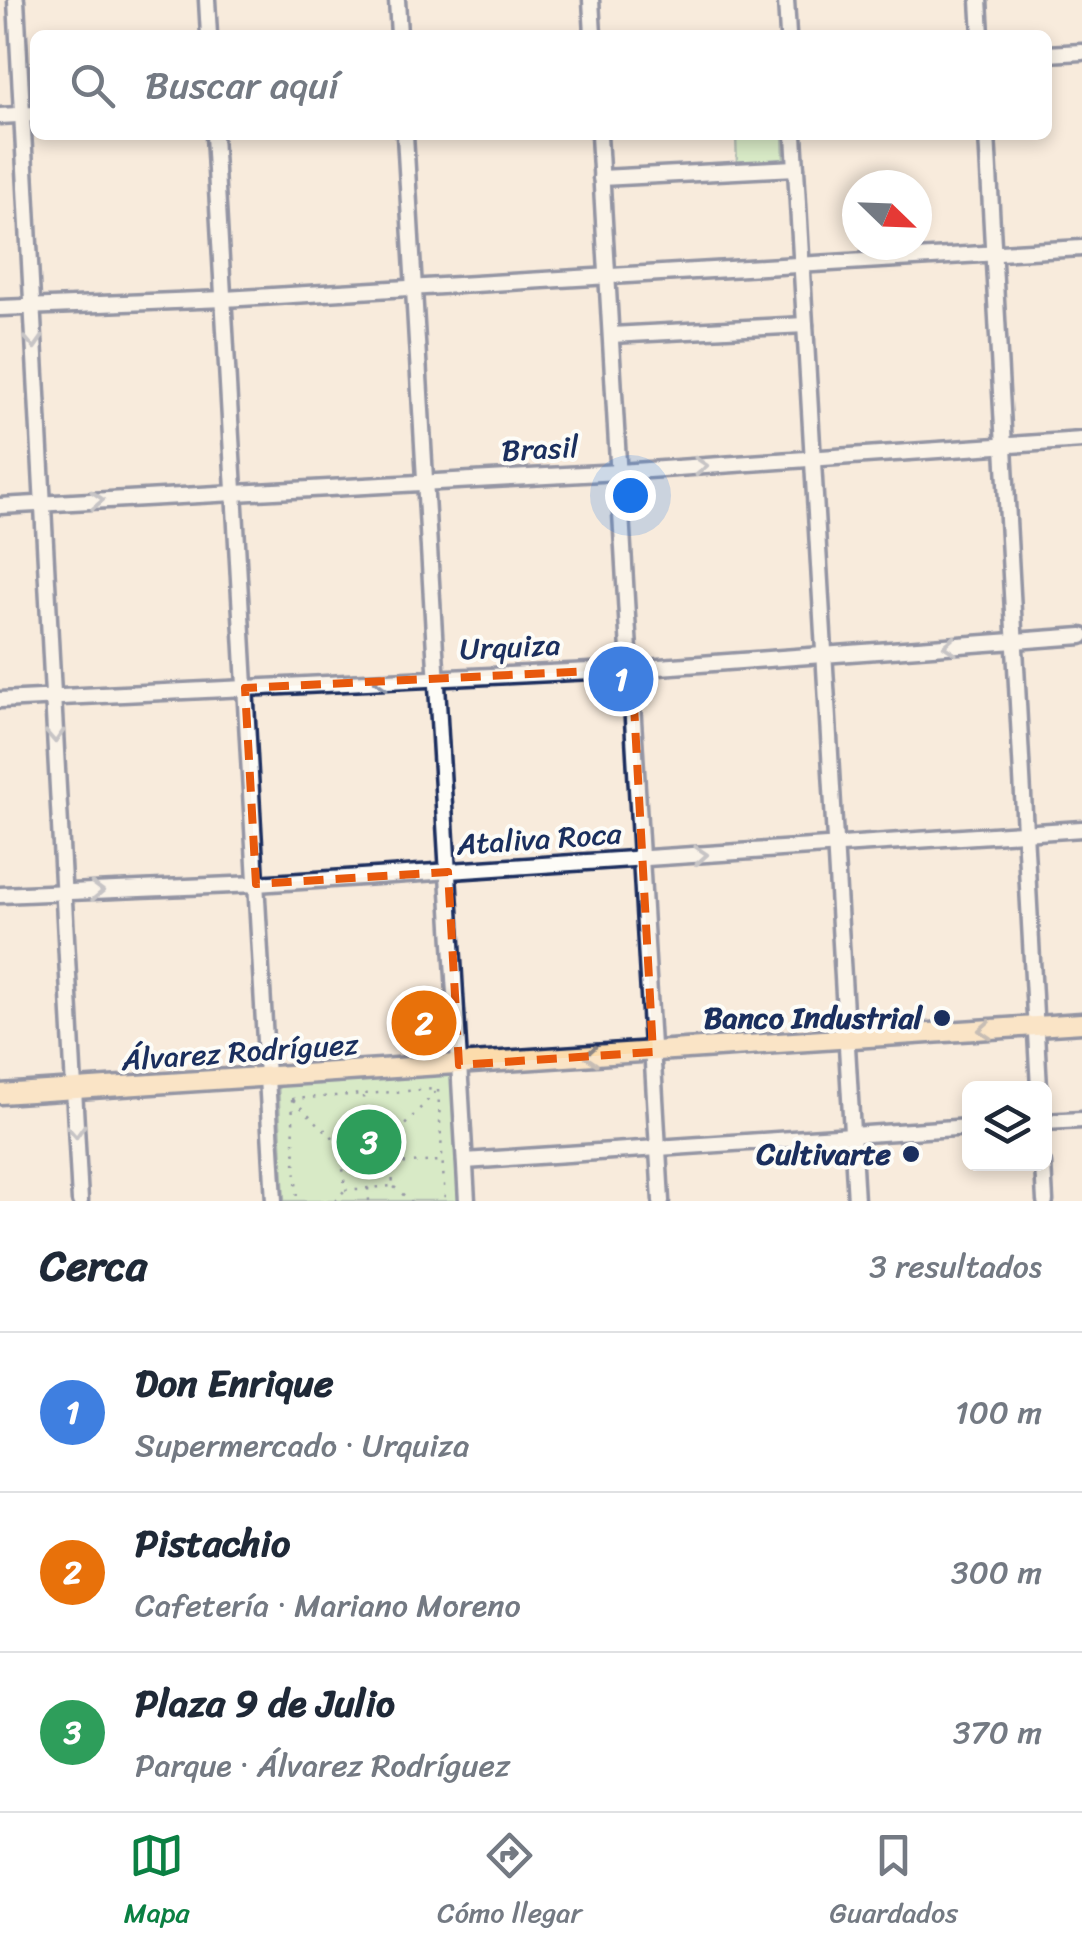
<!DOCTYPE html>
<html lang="es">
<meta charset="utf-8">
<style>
body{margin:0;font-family:Sriracha,sans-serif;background:#f2f2f3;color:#1f2937}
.controls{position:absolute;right:30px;bottom:30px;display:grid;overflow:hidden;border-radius:15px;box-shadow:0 5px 15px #0003}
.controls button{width:90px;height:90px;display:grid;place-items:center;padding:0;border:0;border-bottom:2px solid #e0e1e3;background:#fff;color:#1f2937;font:50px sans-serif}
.compass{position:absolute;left:842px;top:170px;width:90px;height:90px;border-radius:50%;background:#fff;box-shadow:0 5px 15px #0003;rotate:113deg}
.you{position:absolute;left:630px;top:495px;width:35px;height:35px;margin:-25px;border:8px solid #fff;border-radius:50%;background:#1a73e8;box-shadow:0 0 0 15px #1a73e833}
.badge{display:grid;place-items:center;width:65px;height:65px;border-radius:50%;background:#0b8043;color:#fff;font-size:32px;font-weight:700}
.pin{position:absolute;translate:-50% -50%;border:5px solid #fff;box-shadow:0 2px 10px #0006}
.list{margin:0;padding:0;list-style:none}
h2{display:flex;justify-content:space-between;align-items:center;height:130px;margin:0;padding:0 40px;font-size:42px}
h2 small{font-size:32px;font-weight:400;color:#747a83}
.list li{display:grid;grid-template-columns:65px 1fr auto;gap:30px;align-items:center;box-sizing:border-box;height:160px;padding:0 40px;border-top:2px solid #e0e1e3}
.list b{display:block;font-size:38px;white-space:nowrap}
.list p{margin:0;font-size:32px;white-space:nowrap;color:#747a83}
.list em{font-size:32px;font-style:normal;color:#747a83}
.icon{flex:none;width:55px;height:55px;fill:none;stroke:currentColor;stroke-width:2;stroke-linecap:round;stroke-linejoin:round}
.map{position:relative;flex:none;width:1082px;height:1201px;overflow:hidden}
.search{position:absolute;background:#fff;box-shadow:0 5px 15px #0003;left:30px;right:30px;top:30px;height:110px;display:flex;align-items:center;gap:25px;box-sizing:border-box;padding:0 35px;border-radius:15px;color:#747a83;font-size:38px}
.sheet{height:610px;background:#fff}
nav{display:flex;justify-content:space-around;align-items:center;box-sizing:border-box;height:140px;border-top:2px solid #e0e1e3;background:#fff;font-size:28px;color:#747a83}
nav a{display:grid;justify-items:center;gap:5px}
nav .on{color:#0b8043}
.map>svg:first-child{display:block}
</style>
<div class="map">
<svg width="1082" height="1201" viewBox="0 0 1082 1201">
<rect width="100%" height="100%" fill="#f8ebdc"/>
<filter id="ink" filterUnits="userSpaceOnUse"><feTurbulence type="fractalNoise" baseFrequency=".01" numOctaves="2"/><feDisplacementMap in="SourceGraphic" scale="20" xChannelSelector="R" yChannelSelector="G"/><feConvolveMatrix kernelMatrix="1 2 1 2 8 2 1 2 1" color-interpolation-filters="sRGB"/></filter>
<g filter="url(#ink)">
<g fill="#b2e9ac" stroke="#668c85" stroke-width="2.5">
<polygon points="736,135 783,135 784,161 737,164"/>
<polygon points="454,1072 461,1201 284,1201 278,1083"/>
</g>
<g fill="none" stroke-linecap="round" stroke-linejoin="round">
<defs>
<g id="minor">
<polyline points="16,0 80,1201"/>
<polyline points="207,0 209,35"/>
<polyline points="397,0 399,35"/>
<polyline points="591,0 593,35"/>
<polyline points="786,0 788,35"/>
<polyline points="979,0 981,35"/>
<polyline points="1047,54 1082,52"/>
<polyline points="0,116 35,114"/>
<polyline points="214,135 274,1201"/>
<polyline points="405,135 467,1201"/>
<polyline points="599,135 661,1201"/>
<polyline points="794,135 856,1201"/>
<polyline points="987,135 1039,1088"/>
<polyline points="601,178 796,168"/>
<polyline points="0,308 224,299 1082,248"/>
<polyline points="611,335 805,325"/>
<polyline points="0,506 619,472 1082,440"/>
<polyline points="0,700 632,669 1082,636"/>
<polyline points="0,895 256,884 1082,829"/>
<polyline points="1044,1122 1082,1120"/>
<polyline points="465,1161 970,1127"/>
<polyline points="1043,1164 1045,1201"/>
</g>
<polyline id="major" points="0,1094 1082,1023"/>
</defs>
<use href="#minor" stroke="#1b2f5e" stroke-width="21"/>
<use href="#major" stroke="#1b2f5e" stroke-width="25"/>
<g stroke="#1b2f5e" stroke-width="2.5" stroke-dasharray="2.5 8" stroke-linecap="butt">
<polyline points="438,1090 445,1201"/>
<polyline points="363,1096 366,1143"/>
<polyline points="292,1099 435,1089"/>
<polyline points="292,1099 297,1201"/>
<polyline points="293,1100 341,1145"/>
<polyline points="390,1141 341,1145 345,1190 393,1186 390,1141 438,1089"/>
<polyline points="393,1164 440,1161"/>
<polyline points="394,1187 411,1201"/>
<polyline points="368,1188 369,1201"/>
<polyline points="335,1201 344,1191"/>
</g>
<use href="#minor" stroke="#fdfcf7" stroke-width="14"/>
<use href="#major" stroke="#fcdcac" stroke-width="18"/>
</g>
<defs><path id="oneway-chevron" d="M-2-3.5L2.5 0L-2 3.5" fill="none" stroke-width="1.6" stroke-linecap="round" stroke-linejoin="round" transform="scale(2.5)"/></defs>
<g stroke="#8c96aa">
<use href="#oneway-chevron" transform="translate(34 342) rotate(87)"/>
<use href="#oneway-chevron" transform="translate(701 466) rotate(-4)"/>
<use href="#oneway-chevron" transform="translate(97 500) rotate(-3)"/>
<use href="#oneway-chevron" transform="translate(950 646) rotate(176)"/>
<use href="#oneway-chevron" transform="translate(381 681) rotate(177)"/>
<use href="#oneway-chevron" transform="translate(55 736) rotate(87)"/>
<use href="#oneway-chevron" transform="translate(701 855) rotate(-4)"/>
<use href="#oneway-chevron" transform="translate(97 891) rotate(-2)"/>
<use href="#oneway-chevron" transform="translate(76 1131) rotate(87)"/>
</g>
<g stroke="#8c8685">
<use href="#oneway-chevron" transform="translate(985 1030) rotate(176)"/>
<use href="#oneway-chevron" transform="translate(591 1056) rotate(176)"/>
</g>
</g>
<path d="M0 0H1082V1201H0ZM 632,669 L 653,1052 L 459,1065 L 448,872 L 256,884 L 245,688 Z" fill="#f8ebdc" fill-opacity=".55" fill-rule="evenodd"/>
<path fill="none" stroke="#e8590c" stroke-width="8" stroke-dasharray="20 12" stroke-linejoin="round" d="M 632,669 L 653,1052 L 459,1065 L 448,872 L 256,884 L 245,688 Z"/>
<g fill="#1b2f5e" stroke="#fdfcf7" stroke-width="4">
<circle cx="942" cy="1018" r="10"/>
<circle cx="911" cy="1154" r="10"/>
</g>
<g text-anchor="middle" stroke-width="8" stroke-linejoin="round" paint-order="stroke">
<g font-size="30" fill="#1b2f5e" stroke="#fdfcf7">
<text transform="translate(540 449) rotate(-3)" y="10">Brasil</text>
<text transform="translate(510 647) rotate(-3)" y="10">Urquiza</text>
<text transform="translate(539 839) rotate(-4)" y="10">Ataliva Roca</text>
<text transform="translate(240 1052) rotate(-4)" y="10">Álvarez Rodríguez</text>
</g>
<g font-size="30" font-weight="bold" fill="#1b2f5e" stroke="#fdfcf7" text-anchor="end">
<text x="922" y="1028">Banco Industrial</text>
<text x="891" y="1164">Cultivarte</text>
</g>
</g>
</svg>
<div class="controls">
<button><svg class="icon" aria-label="layers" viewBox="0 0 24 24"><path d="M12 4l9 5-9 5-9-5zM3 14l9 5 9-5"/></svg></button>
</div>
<svg class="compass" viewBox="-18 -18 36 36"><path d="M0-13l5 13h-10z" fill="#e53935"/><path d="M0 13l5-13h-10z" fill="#747a83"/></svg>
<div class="you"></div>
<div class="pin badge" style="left:621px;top:679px;background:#3f7fe0">1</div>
<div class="pin badge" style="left:424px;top:1023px;background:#e8710a">2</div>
<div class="pin badge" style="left:369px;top:1142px;background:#2e9e5b">3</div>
<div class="search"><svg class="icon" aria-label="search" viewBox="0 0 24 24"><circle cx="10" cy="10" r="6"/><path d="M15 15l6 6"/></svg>Buscar aquí</div>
</div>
<section class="sheet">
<h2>Cerca<small>3 resultados</small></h2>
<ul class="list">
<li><span class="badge" style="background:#3f7fe0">1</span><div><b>Don Enrique</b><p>Supermercado · Urquiza</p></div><em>100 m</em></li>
<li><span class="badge" style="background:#e8710a">2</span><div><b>Pistachio</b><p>Cafetería · Mariano Moreno</p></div><em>300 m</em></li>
<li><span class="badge" style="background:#2e9e5b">3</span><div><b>Plaza 9 de Julio</b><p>Parque · Álvarez Rodríguez</p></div><em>370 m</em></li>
</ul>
</section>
<nav>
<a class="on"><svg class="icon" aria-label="map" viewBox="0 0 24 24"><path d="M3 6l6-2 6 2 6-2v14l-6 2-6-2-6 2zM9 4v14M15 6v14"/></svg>Mapa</a>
<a><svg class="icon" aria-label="directions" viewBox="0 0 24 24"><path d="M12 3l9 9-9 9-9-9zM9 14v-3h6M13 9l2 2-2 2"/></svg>Cómo llegar</a>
<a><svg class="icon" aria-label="saved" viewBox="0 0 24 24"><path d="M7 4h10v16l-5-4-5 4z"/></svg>Guardados</a>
</nav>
